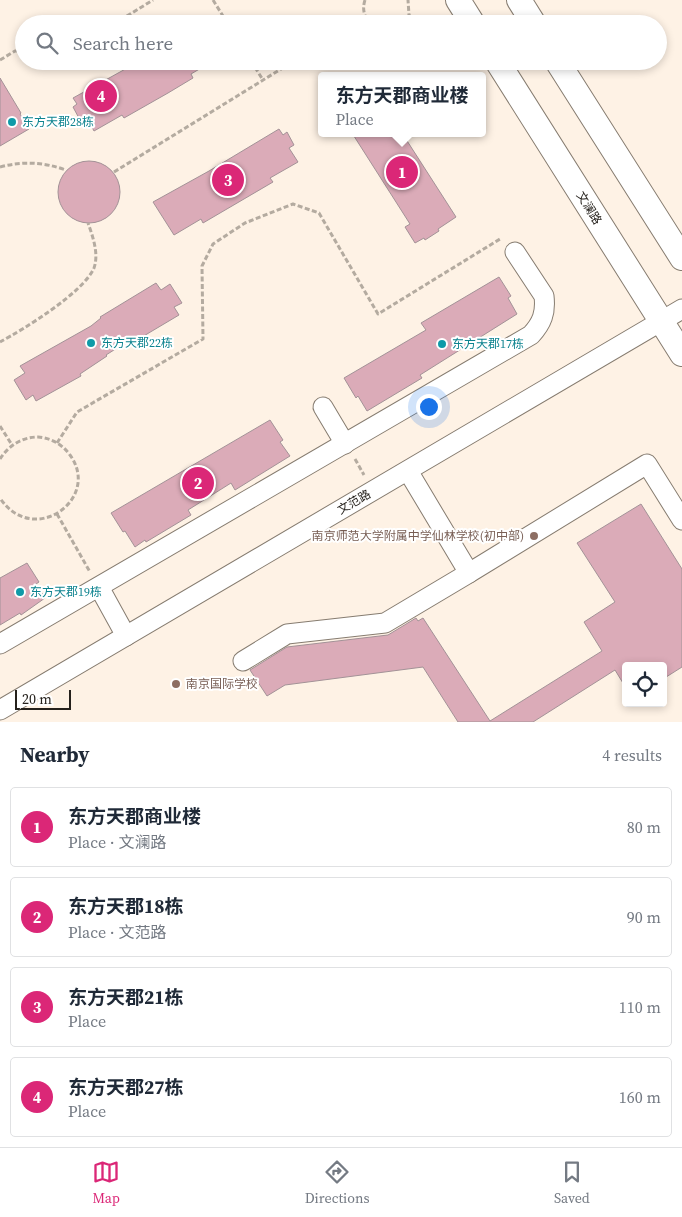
<!DOCTYPE html>
<meta charset="utf-8">
<style>
body{margin:0;font-family:"Source Serif 4","Noto Sans SC",serif;background:#f2f2f3;color:#1f2937}
.controls{position:absolute;right:15px;bottom:15px;display:grid;overflow:hidden;border-radius:5px;box-shadow:0 2px 8px #0003}
.controls button{width:45px;height:45px;display:grid;place-items:center;padding:0;border:0;border-bottom:1px solid #e0e1e3;background:#fff;color:#1f2937;font:25px sans-serif}
.scale{position:absolute;left:15px;bottom:12px;width:56px;box-sizing:border-box;padding-left:5px;border:2px solid #25211c;border-top:0;font-size:14px;line-height:18px;white-space:nowrap;color:#25211c;-webkit-text-stroke:4px #fff;paint-order:stroke}
.you{position:absolute;left:428px;top:406px;width:18px;height:18px;margin:-12px;border:4px solid #fff;border-radius:50%;background:#1a73e8;box-shadow:0 0 0 8px #1a73e833}
.badge{display:grid;place-items:center;width:32px;height:32px;border-radius:50%;background:#db2777;color:#fff;font-size:16px;font-weight:700}
.pin{position:absolute;translate:-50% -50%;border:2px solid #fff;box-shadow:0 1px 5px #0006}
.popup{position:absolute;left:318px;top:72px;width:168px;height:65px;box-sizing:border-box;display:grid;place-content:center;border-radius:5px;background:#fff;filter:drop-shadow(0 1px 4px #0005);font-size:16px;white-space:nowrap;color:#747a83}
.popup b{font-size:19px;color:#1f2937}
.popup::after{content:'';position:absolute;left:50%;top:100%;margin-left:-10px;border:10px solid transparent;border-top-color:#fff}
.list{margin:0;padding:0;list-style:none}
h2{display:flex;justify-content:space-between;align-items:center;height:65px;margin:0;padding:0 20px;font-size:21px}
h2 small{font-size:16px;font-weight:400;color:#747a83}
.list li{display:grid;grid-template-columns:32px 1fr auto;gap:15px;align-items:center;box-sizing:border-box;height:80px;margin:0 10px 10px;padding:0 10px;border:1px solid #e0e1e3;border-radius:5px}
.list b{display:block;font-size:19px;white-space:nowrap}
.list p{margin:0;font-size:16px;white-space:nowrap;color:#747a83}
.list em{font-size:16px;font-style:normal;color:#747a83}
.icon{flex:none;width:28px;height:28px;fill:none;stroke:currentColor;stroke-width:2;stroke-linecap:round;stroke-linejoin:round}
.map{position:relative;flex:none;width:682px;height:722px;overflow:hidden}
.search{position:absolute;background:#fff;box-shadow:0 2px 8px #0003;left:15px;right:15px;top:15px;height:55px;display:flex;align-items:center;gap:12px;box-sizing:border-box;padding:0 18px;border-radius:28px;color:#747a83;font-size:19px}
.sheet{height:425px;background:#fff}
nav{display:flex;justify-content:space-around;align-items:center;box-sizing:border-box;height:70px;border-top:1px solid #e0e1e3;background:#fff;font-size:14px;color:#747a83}
nav a{display:grid;justify-items:center;gap:2px}
nav .on{color:#db2777}
.map>svg:first-child{display:block}
</style>
<div class="map">
<svg width="682" height="722" viewBox="0 0 682 722">
<rect width="100%" height="100%" fill="#fef2e5"/>
<g fill="#dbabb8" stroke="#a39297">
<polygon points="126,61 213,61 191,74 193,78 168,93 124,118 122,115 94,131 86,116 80,120 73,107 77,104 73,98 129,67"/>
<polygon points="0,78 21,113 20,114 29,129 0,146"/>
<polygon points="279,129 283,135 287,132 294,145 289,148 298,162 270,178 273,182 203,223 201,219 174,235 153,202 209,171"/>
<polygon points="352,133 402,133 456,217 438,229 439,231 425,240 424,238 415,243 405,227 410,224"/>
<circle cx="89" cy="192" r="31"/>
<polygon points="499,277 511,296 508,298 517,314 420,375 422,378 367,411 358,396 356,398 344,378 426,330 421,323"/>
<polygon points="156,283 161,290 170,284 182,303 174,307 179,315 142,337 141,336 135,340 133,338 106,355 107,356 80,374 81,376 36,401 33,395 26,400 14,380 25,373 20,366 91,326 101,318 100,317"/>
<polygon points="270,420 283,440 280,442 290,456 235,490 231,483 188,510 191,515 146,542 145,540 135,547 125,531 123,532 111,513"/>
<polygon points="641,504 682,569 682,667 663,679 663,666 626,666 626,688 615,670 533,722 458,722 423,667 285,685 267,696 250,670 287,647 388,635 416,618 418,621 423,618 490,721 602,651 584,622 615,602 577,543"/>
<polygon points="27,563 39,582 36,584 45,598 21,615 20,613 0,625 0,578"/>
</g>
<g fill="none" stroke-linecap="round" stroke-linejoin="round">
<defs>
<g id="minor">
<polyline points="323,407 345,444"/>
<polyline points="469,573 647,464 682,520"/>
<polyline points="99,587 126,636"/>
<path d="M 0,644 L 531,335 C 542,323 546,313 544,296 L 515,252"/>
<polyline points="243,661 287,634 385,623 469,573 408,471"/>
<polyline points="0,710 682,309"/>
</g>
<g id="major">
<polyline points="458,0 473,24"/>
<polyline points="519,0 534,24"/>
<polyline points="497,61 682,354"/>
<polyline points="557,61 682,258"/>
</g>
</defs>
<use href="#minor" stroke="#867c70" stroke-width="21"/>
<use href="#major" stroke="#867c70" stroke-width="26"/>
<g stroke="#b4aba0" stroke-width="3" stroke-dasharray="5 2.5" stroke-linecap="butt">
<polyline points="213,0 228,24"/>
<path d="M 365,0 C 362,9 364,16 370,24"/>
<polyline points="409,15 415,24"/>
<polyline points="114,24 153,0"/>
<polyline points="354,24 365,17"/>
<polyline points="403,24 409,15 408,0"/>
<polyline points="0,60 15,51 24,51"/>
<polyline points="251,61 263,80"/>
<path d="M 0,167 C 23,161 43,162 66,170"/>
<polyline points="114,172 294,61"/>
<path d="M 0,342 C 24,329 83,293 94,268 C 99,254 93,237 88,223"/>
<polyline points="0,426 12,445"/>
<polyline points="57,443 77,412 203,339 202,266 213,244 245,223 293,204 319,213 378,314 500,239"/>
<path d="M 0,459 C 8,446 22,437 38,437 C 51,438 62,444 70,455 C 102,499 33,548 0,498"/>
<polyline points="355,459 364,475"/>
<polyline points="57,514 90,572"/>
</g>
<use href="#minor" stroke="#fff" stroke-width="19"/>
<use href="#major" stroke="#fff" stroke-width="24"/>
</g>
<g fill="#0f9aa8" stroke="#fff" stroke-width="2">
<circle cx="12" cy="122" r="5"/>
<circle cx="91" cy="343" r="5"/>
<circle cx="442" cy="344" r="5"/>
<circle cx="20" cy="592" r="5"/>
</g>
<g fill="#8d6e63" stroke="#fff" stroke-width="2">
<circle cx="534" cy="536" r="5"/>
<circle cx="176" cy="684" r="5"/>
</g>
<g text-anchor="middle" stroke-width="4" stroke-linejoin="round" paint-order="stroke">
<g font-size="12" fill="#0d838f" stroke="#fff" text-anchor="start">
<text x="22" y="126">东方天郡28栋</text>
<text x="101" y="347">东方天郡22栋</text>
<text x="452" y="348">东方天郡17栋</text>
<text x="30" y="596">东方天郡19栋</text>
</g>
<g font-size="12" fill="#25211c" stroke="#fff">
<text transform="translate(589 208) rotate(58)" y="4">文澜路</text>
<text transform="translate(354 502) rotate(-30)" y="4">文范路</text>
</g>
<g font-size="12" fill="#785e54" stroke="#fff" text-anchor="end">
<text x="524" y="540">南京师范大学附属中学仙林学校(初中部)</text>
<text x="186" y="688" text-anchor="start">南京国际学校</text>
</g>
</g>
</svg>
<div class="controls">
<button><svg class="icon" aria-label="locate" viewBox="0 0 24 24"><circle cx="12" cy="12" r="6"/><path d="M12 2v4M12 18v4M2 12h4M18 12h4"/></svg></button>
</div>
<div class="scale">20 m</div>
<div class="you"></div>
<div class="pin badge" style="left:402px;top:172px">1</div>
<div class="popup"><b>东方天郡商业楼</b>Place</div>
<div class="pin badge" style="left:198px;top:483px">2</div>
<div class="pin badge" style="left:228px;top:180px">3</div>
<div class="pin badge" style="left:101px;top:96px">4</div>
<div class="search"><svg class="icon" aria-label="search" viewBox="0 0 24 24"><circle cx="10" cy="10" r="6"/><path d="M15 15l6 6"/></svg>Search here</div>
</div>
<section class="sheet">
<h2>Nearby<small>4 results</small></h2>
<ul class="list">
<li><span class="badge">1</span><div><b>东方天郡商业楼</b><p>Place · 文澜路</p></div><em>80 m</em></li>
<li><span class="badge">2</span><div><b>东方天郡18栋</b><p>Place · 文范路</p></div><em>90 m</em></li>
<li><span class="badge">3</span><div><b>东方天郡21栋</b><p>Place</p></div><em>110 m</em></li>
<li><span class="badge">4</span><div><b>东方天郡27栋</b><p>Place</p></div><em>160 m</em></li>
</ul>
</section>
<nav>
<a class="on"><svg class="icon" aria-label="map" viewBox="0 0 24 24"><path d="M3 6l6-2 6 2 6-2v14l-6 2-6-2-6 2zM9 4v14M15 6v14"/></svg>Map</a>
<a><svg class="icon" aria-label="directions" viewBox="0 0 24 24"><path d="M12 3l9 9-9 9-9-9zM9 14v-3h6M13 9l2 2-2 2"/></svg>Directions</a>
<a><svg class="icon" aria-label="saved" viewBox="0 0 24 24"><path d="M7 4h10v16l-5-4-5 4z"/></svg>Saved</a>
</nav>
